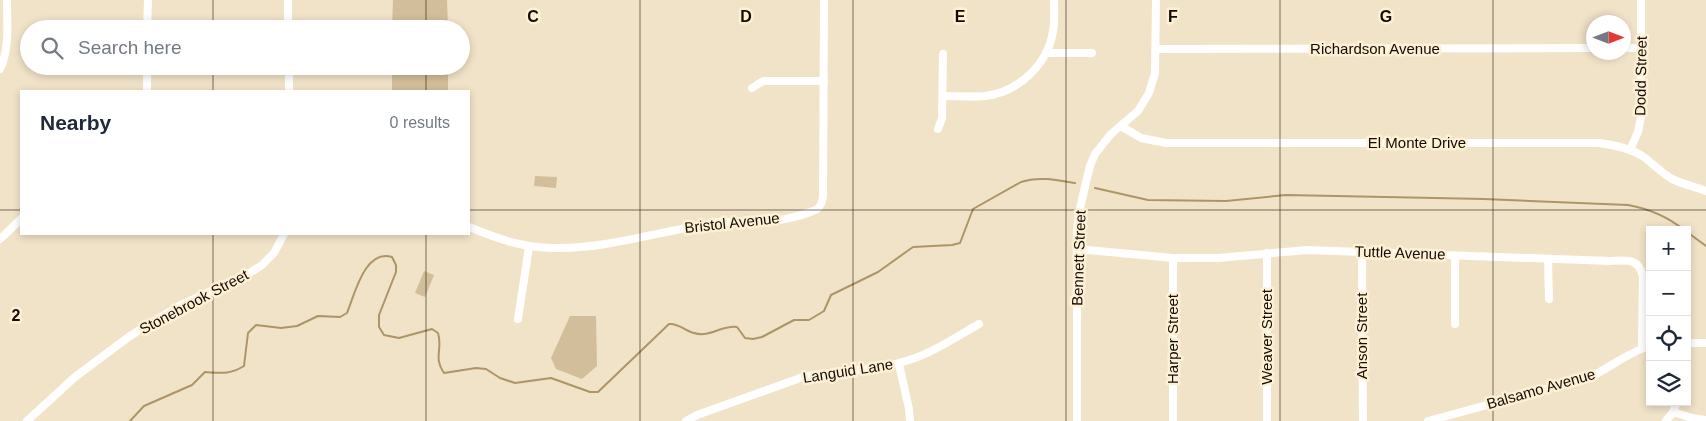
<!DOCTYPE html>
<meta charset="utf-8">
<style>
body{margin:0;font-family:Helvetica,sans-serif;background:#f2f2f3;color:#1f2937}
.controls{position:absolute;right:15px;bottom:15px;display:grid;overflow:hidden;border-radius:0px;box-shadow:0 2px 8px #0003}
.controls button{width:45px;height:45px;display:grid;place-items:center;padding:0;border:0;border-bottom:1px solid #e0e1e3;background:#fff;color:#1f2937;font:25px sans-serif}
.compass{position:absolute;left:1586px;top:15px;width:45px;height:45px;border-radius:50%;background:#fff;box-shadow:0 2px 8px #0003;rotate:90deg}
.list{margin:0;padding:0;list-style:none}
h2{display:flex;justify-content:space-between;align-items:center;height:65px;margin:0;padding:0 20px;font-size:21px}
h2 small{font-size:16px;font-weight:400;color:#747a83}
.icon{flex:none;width:28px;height:28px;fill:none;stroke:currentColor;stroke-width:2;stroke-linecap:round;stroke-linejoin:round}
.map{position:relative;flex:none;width:1706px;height:421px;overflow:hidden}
.search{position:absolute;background:#fff;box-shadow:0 2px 8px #0003;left:20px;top:20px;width:450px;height:55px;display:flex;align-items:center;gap:12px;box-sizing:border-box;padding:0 18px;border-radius:28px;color:#747a83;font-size:19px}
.panel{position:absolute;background:#fff;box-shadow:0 2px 8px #0003;left:20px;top:90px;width:450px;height:145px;border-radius:0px}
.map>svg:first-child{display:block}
</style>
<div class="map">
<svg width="1706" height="421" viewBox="0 0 1706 421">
<rect width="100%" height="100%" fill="#f1e3c8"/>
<g fill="#d2be9a">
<polygon points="393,0 447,0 448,29 392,29"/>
<rect x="392" y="66" width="56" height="25"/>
<polygon points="535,176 557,177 556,188 534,186"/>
<polygon points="424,271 434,275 425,297 415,293"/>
<polygon points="570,316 596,316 597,366 582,379 556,369 551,358"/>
</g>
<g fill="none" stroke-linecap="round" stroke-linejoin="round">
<g stroke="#ad9567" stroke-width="2">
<path d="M 1095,188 L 1148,200 L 1226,201 L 1286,195 L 1484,199 L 1628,205 C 1650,209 1667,216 1684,230"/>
<polyline points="1687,232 1706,246"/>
<path d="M 130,421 L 144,406 L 192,385 L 205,372 C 221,373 229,375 244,366 L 248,333 L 256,325 L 281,328 L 297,326 L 318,316 L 340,317 L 347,313 C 355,293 365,249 392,257 L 396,265 L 396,272 L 379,315 L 379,327 L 384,335 L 399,338 L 432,329 L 438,333 C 443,349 433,358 444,373 L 476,368 L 486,369 L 500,378 L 515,383 L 551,378 L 590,392 L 598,392 L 669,324 C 679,323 685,331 694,333 C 710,338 721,325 737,327 L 745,338 L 753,339 L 762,337 L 794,320 L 809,320 L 824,311 L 831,295 L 878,272 L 913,247 L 952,245 L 960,243 L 973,209 L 1021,182 C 1039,176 1057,180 1075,183"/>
</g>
<g stroke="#fff" stroke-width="8">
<polyline points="288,0 288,29"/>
<polyline points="147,29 148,0"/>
<polyline points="1624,48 1641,48"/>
<polyline points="1156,49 1594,48"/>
<polyline points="1046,53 1092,53"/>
<polyline points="289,66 289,91"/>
<path d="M 0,69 C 10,48 7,23 7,0"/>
<polyline points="752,88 763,81 824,81"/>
<polyline points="147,91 147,66"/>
<path d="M 943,96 C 957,96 972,97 985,96 C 1019,92 1048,64 1053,31 C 1055,21 1054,10 1054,0"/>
<path d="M 1121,126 L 1141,138 L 1166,143 L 1599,143 C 1615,145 1630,148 1644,157 C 1654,165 1662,173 1672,179 C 1683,184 1695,187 1706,191"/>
<polyline points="938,129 942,118 943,54"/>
<polyline points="1630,150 1638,132 1641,117 1641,0"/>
<path d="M 469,227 C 496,238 523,248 553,248 C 609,249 664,230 719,222 C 726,221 734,223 742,223 C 763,224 793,219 813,211 C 820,209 822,204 823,197 L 824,0"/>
<polyline points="0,239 21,219"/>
<path d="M 1077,249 L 1173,258 L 1218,258 L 1307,250 L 1611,261 C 1627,260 1639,258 1643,277 L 1642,348"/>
<polyline points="1362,252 1363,421"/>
<polyline points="1267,253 1267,421"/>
<polyline points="1455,256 1455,324"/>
<polyline points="1173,258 1173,421"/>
<polyline points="1548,259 1549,299"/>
<polyline points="518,319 529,247"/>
<polyline points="1687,343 1706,343"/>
<polyline points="899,364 909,409 910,421"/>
<polyline points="1673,412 1692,418 1706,420"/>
<polyline points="27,421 75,377 130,336 179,306 248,274 262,265 274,253 284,234"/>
<path d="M 686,421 L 697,415 L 803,377 C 835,370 868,371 899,363 C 928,356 953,339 979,324"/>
<polyline points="1077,421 1077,229 1079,213 1086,182 1090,166 1095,154 1111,134 1138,111 1149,93 1155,73 1156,0"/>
<path d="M 1428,421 L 1590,377 C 1610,368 1628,352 1650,346"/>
<polyline points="1666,421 1673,412 1677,402"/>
</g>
</g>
<path fill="none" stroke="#110c04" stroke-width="1" stroke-opacity="0.55" d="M 213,0 L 213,29M 426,0 L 426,29M 640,0 L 640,421M 853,0 L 853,421M 1066,0 L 1066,421M 1280,0 L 1280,421M 1493,0 L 1493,421M 213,66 L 213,91M 426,66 L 426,91M 0,210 L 21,210M 469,210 L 1706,210M 213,234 L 213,421M 426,234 L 426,421"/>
<g text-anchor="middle" stroke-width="5" stroke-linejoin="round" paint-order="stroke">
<g font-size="15" fill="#110c04" stroke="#fef0d5">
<text x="1375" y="54">Richardson Avenue</text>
<text transform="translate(1641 76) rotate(-89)" y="5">Dodd Street</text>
<text x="1417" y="148">El Monte Drive</text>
<text transform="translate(732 223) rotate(-6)" y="5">Bristol Avenue</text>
<text transform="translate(1400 253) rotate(2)" y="5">Tuttle Avenue</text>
<text transform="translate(1079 258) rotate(-88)" y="5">Bennett Street</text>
<text transform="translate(194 302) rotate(-28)" y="5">Stonebrook Street</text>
<text transform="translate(1362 336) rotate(-90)" y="5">Anson Street</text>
<text transform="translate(1267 337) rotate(-90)" y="5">Weaver Street</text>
<text transform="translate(1173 339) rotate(-90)" y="5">Harper Street</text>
<text transform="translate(848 371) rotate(-9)" y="5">Languid Lane</text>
<text transform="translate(1541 389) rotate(-16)" y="5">Balsamo Avenue</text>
</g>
</g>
<g font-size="16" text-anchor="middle" font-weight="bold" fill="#110c04" stroke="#fef0d5" stroke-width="5" stroke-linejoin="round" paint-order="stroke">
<text x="533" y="22">C</text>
<text x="746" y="22">D</text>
<text x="960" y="22">E</text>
<text x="1173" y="22">F</text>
<text x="1386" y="22">G</text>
<text x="16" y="321">2</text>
</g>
</svg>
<div class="controls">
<button>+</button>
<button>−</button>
<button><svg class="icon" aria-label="locate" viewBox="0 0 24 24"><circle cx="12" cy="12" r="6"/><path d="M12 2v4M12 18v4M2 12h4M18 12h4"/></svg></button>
<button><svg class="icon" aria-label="layers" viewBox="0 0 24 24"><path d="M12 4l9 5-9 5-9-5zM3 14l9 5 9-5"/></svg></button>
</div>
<svg class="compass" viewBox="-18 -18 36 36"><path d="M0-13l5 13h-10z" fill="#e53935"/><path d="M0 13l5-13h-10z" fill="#747a83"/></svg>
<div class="search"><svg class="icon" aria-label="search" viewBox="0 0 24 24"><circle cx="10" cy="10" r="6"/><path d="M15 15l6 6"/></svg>Search here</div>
<section class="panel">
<h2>Nearby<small>0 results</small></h2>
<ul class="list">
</ul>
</section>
</div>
